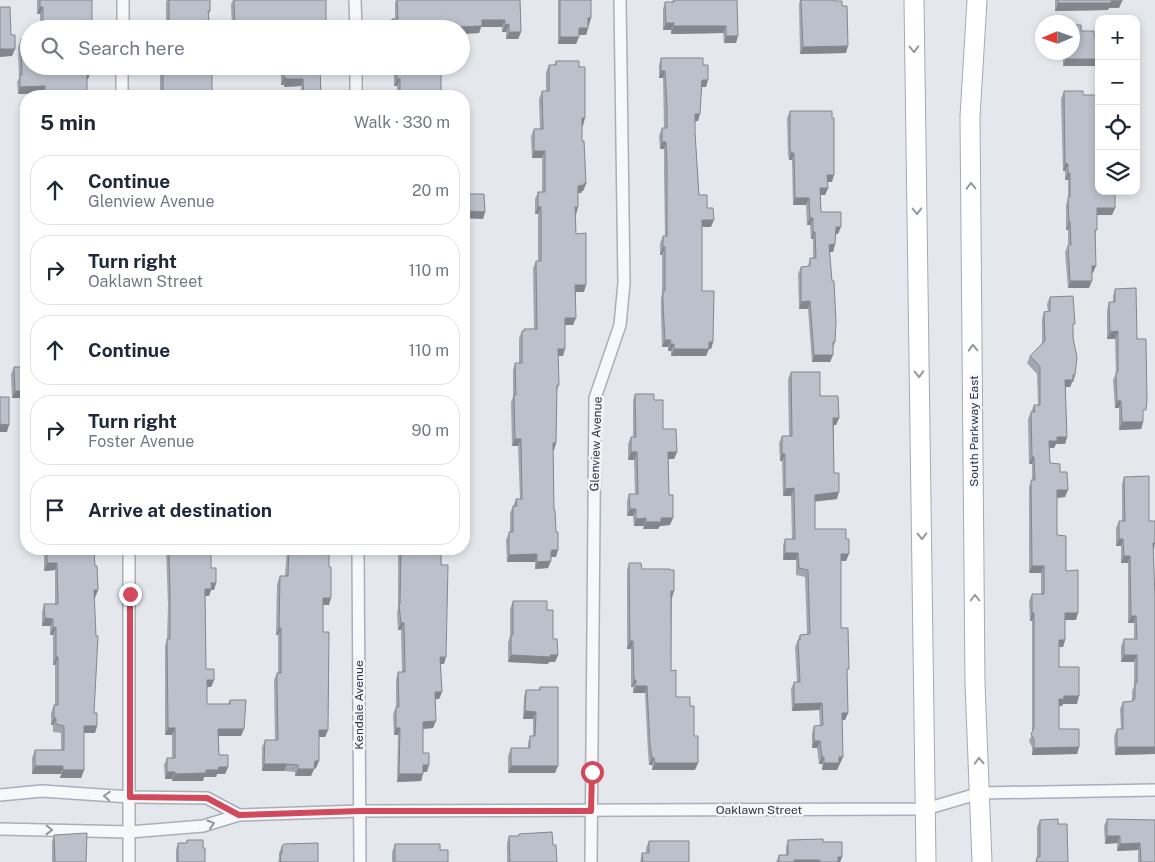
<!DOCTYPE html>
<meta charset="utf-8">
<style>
body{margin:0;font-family:"Public Sans",sans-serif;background:#f2f2f3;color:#1f2937}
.controls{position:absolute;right:15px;top:15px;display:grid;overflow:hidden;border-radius:10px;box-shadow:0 2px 8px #0003}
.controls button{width:45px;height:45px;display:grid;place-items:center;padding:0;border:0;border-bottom:1px solid #e0e1e3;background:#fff;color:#1f2937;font:25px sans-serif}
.compass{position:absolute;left:1035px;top:15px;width:45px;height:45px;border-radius:50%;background:#fff;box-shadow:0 2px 8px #0003;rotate:268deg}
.stop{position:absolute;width:15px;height:15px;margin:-11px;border:4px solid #d1495b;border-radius:50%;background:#fff}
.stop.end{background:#d1495b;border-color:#fff;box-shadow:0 1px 5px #0008}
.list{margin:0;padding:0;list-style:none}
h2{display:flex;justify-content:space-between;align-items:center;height:65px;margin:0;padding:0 20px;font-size:21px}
h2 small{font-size:16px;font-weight:400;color:#747a83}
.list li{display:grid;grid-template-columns:32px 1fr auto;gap:15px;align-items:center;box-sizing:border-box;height:70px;margin:0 10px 10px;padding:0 10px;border:1px solid #e0e1e3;border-radius:20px}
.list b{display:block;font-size:19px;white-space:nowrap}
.list p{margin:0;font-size:16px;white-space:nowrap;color:#747a83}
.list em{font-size:16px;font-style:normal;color:#747a83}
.icon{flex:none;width:28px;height:28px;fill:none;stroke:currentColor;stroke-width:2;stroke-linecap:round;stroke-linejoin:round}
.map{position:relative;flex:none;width:1155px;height:862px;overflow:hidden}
.search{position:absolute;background:#fff;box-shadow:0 2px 8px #0003;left:20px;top:20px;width:450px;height:55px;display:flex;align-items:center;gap:12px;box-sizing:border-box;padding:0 18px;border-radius:28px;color:#747a83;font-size:19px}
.panel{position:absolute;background:#fff;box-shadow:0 2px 8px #0003;left:20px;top:90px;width:450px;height:465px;border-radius:20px}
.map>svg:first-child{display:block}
</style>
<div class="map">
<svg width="1155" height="862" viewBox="0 0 1155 862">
<rect width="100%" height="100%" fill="#e4e7ec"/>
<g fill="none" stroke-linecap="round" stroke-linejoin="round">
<defs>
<g id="street">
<polyline points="355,0 356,29"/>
<polyline points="123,29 123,0"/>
<polyline points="356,66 356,96"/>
<polyline points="122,96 122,66"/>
<polyline points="358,549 360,862"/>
<polyline points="0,795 42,791 130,797 207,798 239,815"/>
<polyline points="0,829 130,832 203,826 239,815 360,811 926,809 980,793 1155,790"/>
<polyline points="129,862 129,549"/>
<polyline points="591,862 595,398 620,325 624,283 620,0"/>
</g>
<g id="primary">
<polyline points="914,0 926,862"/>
<polyline points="977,0 970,117 975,683 982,862"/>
</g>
</defs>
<use href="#street" stroke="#a9aeb7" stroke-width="14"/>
<use href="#primary" stroke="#a3abb8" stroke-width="21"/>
<use href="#street" stroke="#f7f8fa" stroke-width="11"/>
<use href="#primary" stroke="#fff" stroke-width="19"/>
</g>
<g fill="#a1a5ae">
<polygon points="37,0 92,0 92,29 40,29 40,14 37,14"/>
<polygon points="167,0 210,0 210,11 209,14 207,29 166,29 166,2"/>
<polygon points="233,0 326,0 326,29 232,29 231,4"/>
<polygon points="396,0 520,0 521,32 518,39 506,39 506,32 502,32 502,27 481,27 479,33 461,34 461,29 389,29 389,26 392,19 395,19 395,3"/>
<polygon points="558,0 591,0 589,25 586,35 579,35 576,44 558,44"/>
<polygon points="673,0 737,0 736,43 724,43 723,33 671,34 671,30 663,30 663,9 665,2 672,2"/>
<polygon points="800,0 834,0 834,1 842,6 846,53 800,54 799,4"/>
<polygon points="1055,0 1122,0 1122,1 1119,8 1109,8 1108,10 1055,11"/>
<polygon points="1081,31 1094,35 1096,47 1099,47 1099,61 1097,66 1063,66 1063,52 1072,52"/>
<polygon points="21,39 88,79 87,79 87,96 42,96 42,94 18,94 17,82 19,78 18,47"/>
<polygon points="661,58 703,65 706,87 702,87 698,121 695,121 695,133 699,195 707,208 711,227 702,227 702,291 713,342 711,349 709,349 706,356 671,356 671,351 668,351 668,347 662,347 661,311 661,298 662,293 662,255 660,255 660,243 663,236 665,236 664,172 664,149 660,149 659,136 662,128 664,128 663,78 659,78 659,65"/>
<polygon points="556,61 583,126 582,126 582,141 586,184 583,191 582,191 581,193 578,193 576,215 576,234 584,292 576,292 573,325 565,325 563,356 558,356 559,385 557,390 556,443 554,450 553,450 554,510 556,557 551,557 548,568 535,569 535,562 507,562 506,540 509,532 510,532 510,513 516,499 520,499 518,446 512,446 511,402 513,397 513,370 515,363 519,363 519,338 522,331 523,331 524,329 534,329 533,268 536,261 538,261 538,214 535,214 535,199 538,192 542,192 542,158 532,158 531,136 534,129 540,129 539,99 542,91 546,91 546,72 549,65 554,65"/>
<rect x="160" y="66" width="52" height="30"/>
<polygon points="281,66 320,66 321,96 301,96 301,86 284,87 284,85 281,85"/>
<polygon points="395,66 441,66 441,96 397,96 397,86 394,86 394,71"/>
<polygon points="1064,91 1083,95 1104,193 1115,208 1112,215 1097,215 1093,273 1092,273 1089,288 1068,288 1065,252 1068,245 1068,230 1066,230 1066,205 1068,199 1068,180 1065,180 1065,171 1063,171 1061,99"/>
<polygon points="790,111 832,182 828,182 828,188 825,195 820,195 821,212 838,234 835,234 835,244 833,252 830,252 835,342 833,349 833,355 830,362 812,362 808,309 799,309 798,274 801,267 808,267 810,258 813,258 813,239 811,239 810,225 807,225 806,205 793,205 792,160 789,160 788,155 787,118"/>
<polygon points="468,194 485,212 483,219 465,218 466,201"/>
<polygon points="1115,289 1137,339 1143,417 1143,422 1141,429 1119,430 1119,408 1115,408 1113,380 1116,373 1115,339 1107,339 1107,310 1109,302 1113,302 1113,296"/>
<polygon points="1050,297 1073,329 1075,375 1073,382 1072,382 1070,387 1065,387 1067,437 1065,444 1056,444 1054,448 1049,448 1050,463 1060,472 1065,497 1057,498 1057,535 1076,620 1065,620 1065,640 1063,647 1059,647 1059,667 1077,704 1063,704 1062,706 1059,706 1059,729 1079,747 1077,754 1032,755 1032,747 1029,741 1032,734 1032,621 1030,621 1029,601 1032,594 1041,594 1041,573 1029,573 1029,487 1032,480 1032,464 1029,464 1028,419 1034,405 1038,405 1037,374 1027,363 1030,356 1042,343 1042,319 1044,312 1048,312 1047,304"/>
<polygon points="14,367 26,367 26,393 25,398 12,398 11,374"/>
<polygon points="791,372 820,396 839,418 836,425 834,425 834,473 837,499 815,501 815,529 846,561 841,561 841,628 847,674 848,713 845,720 842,720 843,757 837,770 822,770 822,764 819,764 817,748 812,748 812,733 814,726 820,726 819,710 792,711 791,689 794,682 797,682 795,647 800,635 807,634 805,577 796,575 796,560 783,560 783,546 785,539 792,539 791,496 783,496 782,461 780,461 779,443 782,436 789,436 788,379"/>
<polygon points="635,394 654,400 663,429 677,452 674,459 668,459 669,495 670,525 660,526 658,529 643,529 644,526 634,526 633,516 627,516 627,501 629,494 635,494 634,460 628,460 628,444 631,437 633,437 633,401"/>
<polygon points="1124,477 1149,521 1154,550 1153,550 1155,754 1115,755 1114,736 1117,729 1121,729 1120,709 1123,702 1132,701 1132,691 1134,686 1134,662 1121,662 1121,646 1124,639 1134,639 1134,623 1128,623 1128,563 1121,563 1121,546 1116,546 1116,528 1119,521 1122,521 1122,484"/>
<polygon points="44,549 91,549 95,566 98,590 94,598 94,713 97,726 95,733 84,733 84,770 81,778 60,778 61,774 32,774 32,758 35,750 61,750 61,733 53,732 53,725 51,725 51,713 54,705 55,705 55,665 53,665 53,635 50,635 50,626 42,626 42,612 44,604 55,604 55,570 44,571"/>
<polygon points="166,549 211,549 211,568 216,583 214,590 211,590 209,596 205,596 206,669 214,680 211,687 207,687 207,704 228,704 230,700 241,736 219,736 219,755 228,767 225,774 217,774 216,777 204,777 203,781 172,781 172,779 165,779 164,765 167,758 172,758 172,735 165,735 165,646 167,639 168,605"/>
<polygon points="287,549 329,549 329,605 323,605 323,632 328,730 325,737 319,737 316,768 314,769 311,776 295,776 295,772 284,771 262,771 262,747 265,740 275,740 274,680 277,673 278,673 278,635 276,635 277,584 280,576 285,576"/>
<polygon points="398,549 441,549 444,664 440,664 442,692 439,699 435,699 433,728 423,729 423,753 427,772 423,772 421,781 397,782 398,735 394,735 393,714 396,707 396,680 398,672 402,672 401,630 398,630 397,612 398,608"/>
<polygon points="629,563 642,569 672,598 671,671 676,697 690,706 695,770 652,770 652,765 649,765 648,752 645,693 633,693 633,687 631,687 631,649 627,649 627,570"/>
<polygon points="513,601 547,610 553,639 558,655 555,662 549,662 548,664 508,662 508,642 510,636 510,609"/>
<polygon points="540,687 555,773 508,773 508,756 511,748 528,748 528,743 530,736 533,736 533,719 523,719 524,697 526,690 538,690"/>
<polygon points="1107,819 1155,820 1155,862 1138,862 1138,850 1117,851 1117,843 1105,844 1104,826"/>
<polygon points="1040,820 1058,824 1068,862 1035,862 1037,857 1037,827"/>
<polygon points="519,834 553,845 557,862 507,862 507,843 509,836 518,836"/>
<polygon points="54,835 86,862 52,862 52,842"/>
<polygon points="187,840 203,848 205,862 176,862 176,850 178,843 186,843"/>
<polygon points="788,840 823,842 842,857 840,862 776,862 779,855 786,855 786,847"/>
<polygon points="649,841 689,862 640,862 642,853 646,853 646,848"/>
<polygon points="395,844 440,850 448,862 392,862 392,852"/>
<polygon points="282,846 318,862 278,862 279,858 279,853"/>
</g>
<g fill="#83868d">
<polygon points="1111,1 1122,1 1119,8 1109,8 1108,10 1055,11 1058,3"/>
<polygon points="40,7 43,7 40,14 37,14"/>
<polygon points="588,18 591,18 589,25 586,25"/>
<polygon points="482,20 505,20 502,27 481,27 479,33 461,34 461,29 456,29 457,27"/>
<polygon points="299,23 297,29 259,29 261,25"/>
<polygon points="666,23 674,23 671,30 663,30"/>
<polygon points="509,24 506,32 502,32 505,25"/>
<polygon points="673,26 726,26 723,33 671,34"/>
<polygon points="235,27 241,27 240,29 234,29"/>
<polygon points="579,28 588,28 586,35 576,35"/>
<polygon points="509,32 521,32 518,39 506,39"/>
<polygon points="726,36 738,36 736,43 724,43"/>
<polygon points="560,37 579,37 576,44 558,44"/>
<polygon points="848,46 846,53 800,54 803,47"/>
<polygon points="0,49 15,49 12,56 0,57"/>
<polygon points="1066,59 1099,59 1099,61 1097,66 1063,66"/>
<polygon points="87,71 91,72 88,79 85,79"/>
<polygon points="661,71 665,71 663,78 659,78"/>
<polygon points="284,78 286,78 284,85 281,85"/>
<polygon points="286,79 303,79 301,86 284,87"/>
<polygon points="397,79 400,79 397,86 394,86"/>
<polygon points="702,80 708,80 706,87 699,87"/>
<polygon points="45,86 42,94 18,94 20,87"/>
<polygon points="695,114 700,114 698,121 692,122"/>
<polygon points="582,118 585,118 583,126 579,126"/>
<polygon points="662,142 666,142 664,149 660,149"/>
<polygon points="534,151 545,151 542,158 532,158"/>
<polygon points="791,153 794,153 792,160 789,160"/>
<polygon points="1065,163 1068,164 1065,171 1063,171"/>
<polygon points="1068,173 1070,173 1068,180 1065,180"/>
<polygon points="827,175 834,175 832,182 825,182"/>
<polygon points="584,183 586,184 583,191 582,191 581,193 576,193 578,186"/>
<polygon points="820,188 828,188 825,195 818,195"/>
<polygon points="795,198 809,198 806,205 793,205"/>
<polygon points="538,207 541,207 538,214 535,214"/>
<polygon points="575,207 578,207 576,215"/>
<polygon points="1097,208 1115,208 1112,215 1094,215"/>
<polygon points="468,211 485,212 483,219 465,218"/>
<polygon points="810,218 813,218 810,225 807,225"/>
<polygon points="702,220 714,220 711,227 699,227"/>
<polygon points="1069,222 1070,222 1068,230 1066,230"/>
<polygon points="836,227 841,227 838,234 833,234"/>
<polygon points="813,232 815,232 813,239 811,239"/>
<polygon points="835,244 833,252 827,252 829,245"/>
<polygon points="663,247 665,247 662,255 660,255"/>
<polygon points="1092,266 1096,266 1093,273 1089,273"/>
<polygon points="1070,281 1092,281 1089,288 1068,288"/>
<polygon points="575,285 586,285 584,292 573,292"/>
<polygon points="810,301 808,309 799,309 801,302"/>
<polygon points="565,318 576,318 573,325 562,325"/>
<polygon points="1118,331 1115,339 1107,339 1110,332"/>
<polygon points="665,340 671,340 668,347 662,347"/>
<polygon points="709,342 713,342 711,349 709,349 706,356 671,356 674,349"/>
<polygon points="670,344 674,344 671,351 668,351"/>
<polygon points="558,349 565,349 563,356 555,356"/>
<polygon points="814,355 833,355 830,362 812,362"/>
<polygon points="1073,375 1075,375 1073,382 1072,382 1070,387 1063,387 1065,380"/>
<polygon points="15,391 26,391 25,398 12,398"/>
<polygon points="1117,401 1121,401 1119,408 1115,408"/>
<polygon points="833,418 839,418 836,425 831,425"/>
<polygon points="1122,422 1143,422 1141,429 1119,430"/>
<polygon points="0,424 9,425 7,432 0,432"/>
<polygon points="1057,437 1067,437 1065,444 1056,444 1054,448 1047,448 1049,441"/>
<polygon points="515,439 521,439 518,446 512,446"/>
<polygon points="553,443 556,443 554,450 550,450"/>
<polygon points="631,452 637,452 634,460 628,460"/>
<polygon points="668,452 677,452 674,459 666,459"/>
<polygon points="782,454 785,454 782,461 780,461"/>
<polygon points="1032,457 1034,457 1032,464 1029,464"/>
<polygon points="794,488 791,496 783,496 785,489"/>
<polygon points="1057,490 1068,490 1065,497 1054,498"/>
<polygon points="839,492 837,499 812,502 815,495"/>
<polygon points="630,509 636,509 633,516 627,516"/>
<polygon points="646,518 644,526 634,526 636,519"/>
<polygon points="661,518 673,518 670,525 660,526 658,529 643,529 646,522"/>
<polygon points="1119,539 1123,539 1121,546 1116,546"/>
<polygon points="1153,543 1155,543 1154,550 1150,550"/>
<polygon points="552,550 558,550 556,557 550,557"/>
<polygon points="785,553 798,553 796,560 783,560"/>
<polygon points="537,554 535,562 507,562 509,555"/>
<polygon points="841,554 849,554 846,561 839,561"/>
<polygon points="1124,556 1130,556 1128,563 1121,563"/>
<polygon points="551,561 548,568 535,569 537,562"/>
<polygon points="47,563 57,563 55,570 44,571"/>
<polygon points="1032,566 1044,566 1041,573 1029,573"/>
<polygon points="211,583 216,583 214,590 211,590 209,596 202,596 205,589"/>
<polygon points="94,590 98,590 95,598 91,598"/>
<polygon points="671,591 674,591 672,598 668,598"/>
<polygon points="323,598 331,598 329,605 321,605"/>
<polygon points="1032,613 1034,613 1032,621 1030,621"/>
<polygon points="1065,613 1078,613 1076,620 1063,620"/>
<polygon points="1131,616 1136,616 1134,623 1128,623"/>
<polygon points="45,618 53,619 50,626 42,626"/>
<polygon points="401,623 404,623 401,630 398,630"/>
<polygon points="56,627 53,635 50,635 53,628"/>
<polygon points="279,628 281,628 278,635 276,635"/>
<polygon points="1059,640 1065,640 1063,647 1057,647"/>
<polygon points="630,641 633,641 631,649 627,649"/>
<polygon points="511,655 558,655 555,662 549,662 548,664 508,662"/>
<polygon points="1124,655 1137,655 1134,662 1121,662"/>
<polygon points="56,657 58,657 55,665 53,665"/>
<polygon points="440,657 446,657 444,664 438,664"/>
<polygon points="207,680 214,680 211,687 205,687"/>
<polygon points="634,680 636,680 633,687 631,687"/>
<polygon points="636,686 647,686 645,693 633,693"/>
<polygon points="435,692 442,692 439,699 432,699"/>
<polygon points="1064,696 1079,696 1077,704 1063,704 1062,706 1056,706 1059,699"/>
<polygon points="822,703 819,710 792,711 794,704"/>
<polygon points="525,711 536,712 533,719 523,719"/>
<polygon points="842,713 848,713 845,720 840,720"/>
<polygon points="54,718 56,718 53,725 51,725"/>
<polygon points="436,721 433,728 420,729 423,722"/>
<polygon points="84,726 97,726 95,733 81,733"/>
<polygon points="168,728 175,728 172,735 165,735"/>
<polygon points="396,728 400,728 398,735 394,735"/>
<polygon points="218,729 244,729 241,736 216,736"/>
<polygon points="319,730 328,730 325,737 316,737"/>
<polygon points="814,741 820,741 817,748 812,748"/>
<polygon points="1079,747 1077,754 1032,755 1034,748"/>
<polygon points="1117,747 1155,747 1155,754 1115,755"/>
<polygon points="822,757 824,757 822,764 819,764"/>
<polygon points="839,757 843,757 837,770 822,770 824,763"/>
<polygon points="652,758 654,758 652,765 649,765"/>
<polygon points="315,761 319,761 316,768 313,769"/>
<polygon points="655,763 698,763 695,770 652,770"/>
<polygon points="264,764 287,764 284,771 262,771"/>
<polygon points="423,765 429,765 427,772 421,772"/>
<polygon points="35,766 63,766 61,774 32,774"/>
<polygon points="511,766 558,766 555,773 508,773"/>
<polygon points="219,767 228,767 225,774 217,774 216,777 204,777 203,781 172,781 175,774 206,770"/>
<polygon points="298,769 314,769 311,776 295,776"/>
<polygon points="63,770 84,770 81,778 60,778"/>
<polygon points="167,772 175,772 172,779 165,779"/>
<polygon points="399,774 423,774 421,781 397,782"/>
<polygon points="1107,836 1120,836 1117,843 1105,844"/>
<polygon points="1140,843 1138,850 1117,851 1120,844"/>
<polygon points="838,857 842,857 840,862 836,862"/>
<polygon points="794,860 820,860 819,862 793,862"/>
</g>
<g fill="#bbc0ca" stroke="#83868d">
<polygon points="40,0 92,0 92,29 43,29 43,7 40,7"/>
<polygon points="169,0 210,0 210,11 208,11 209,20 207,20 207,29 169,29"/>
<polygon points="234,0 326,0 326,29 299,29 299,23 261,25 261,29 241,29 241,27 235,27"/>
<polygon points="397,0 520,0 521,32 509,32 509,24 505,25 505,20 482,20 482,26 457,27 457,29 392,29 392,19 398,19"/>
<polygon points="560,0 591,0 591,18 588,18 588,28 579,28 579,37 560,37"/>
<polygon points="674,0 737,0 738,36 726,36 726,26 673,26 674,23 666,23 665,2 674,2"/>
<polygon points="801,0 834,0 834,1 842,1 842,6 847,6 848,46 803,47"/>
<polygon points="1058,0 1122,0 1122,1 1111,1 1111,3 1058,3"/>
<polygon points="0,7 10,7 11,35 15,35 15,49 0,49"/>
<polygon points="1072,25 1081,25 1081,31 1094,31 1094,35 1095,35 1096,47 1099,47 1099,59 1066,59 1066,52 1072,52"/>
<polygon points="21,39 29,39 29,66 91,66 91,72 87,71 87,96 45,96 45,86 20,87 20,75 22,75"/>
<polygon points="661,58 703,58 703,65 708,65 708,80 702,80 700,114 695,114 695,133 699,195 707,195 707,208 713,208 714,220 702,220 702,291 714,291 713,342 709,342 709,349 674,349 674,344 670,344 671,340 665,340 663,304 663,291 665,291 665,247 663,247 663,236 667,236 667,165 666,142 662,142 662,128 667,128 667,106 665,71 661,71"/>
<polygon points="556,61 579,61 579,67 585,67 585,118 582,118 582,141 584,141 586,184 584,183 584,185 578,186 578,207 575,207 576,234 586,233 586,285 575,285 576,318 565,318 565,349 558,349 559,385 557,385 556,443 553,443 554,510 555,510 556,532 558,532 558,550 552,550 551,552 551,561 537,562 537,554 509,555 509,532 513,532 513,506 517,506 516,499 522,499 521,439 515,439 514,395 516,395 515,363 522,363 522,331 524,331 524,329 537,329 536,261 541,261 541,207 538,207 538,192 545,192 545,151 534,151 534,129 543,129 542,91 549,91 549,65 556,65"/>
<rect x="163" y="66" width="49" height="30"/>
<polygon points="283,66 320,66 321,96 304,96 303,79 286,79 286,78 284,78"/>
<polygon points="396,66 441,66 441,96 400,96 400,79 397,79"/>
<polygon points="1064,91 1083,91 1083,95 1099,95 1099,191 1104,191 1104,193 1115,193 1115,208 1097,208 1097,230 1095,230 1096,266 1092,266 1092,281 1070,281 1068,245 1071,245 1070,222 1069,222 1068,197 1070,197 1070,173 1068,173 1068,164 1065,163"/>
<polygon points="790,111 832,111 832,118 834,118 834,175 827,175 828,188 820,188 821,212 841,212 841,227 836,227 835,244 829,245 832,281 834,281 836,322 835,342 833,342 833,355 814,355 810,301 801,302 801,267 810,266 810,258 816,258 815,232 813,232 813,218 810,218 809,198 795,198 794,153 791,153 790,148"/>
<polygon points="468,194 484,194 485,212 468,211"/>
<polygon points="1136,288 1137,339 1146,339 1147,401 1146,410 1143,410 1143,422 1122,422 1121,401 1117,401 1116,372 1118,372 1118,331 1110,332 1109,302 1115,302 1115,289"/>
<polygon points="1073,296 1075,324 1073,324 1073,338 1077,357 1075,375 1073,375 1073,380 1065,380 1067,437 1057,437 1057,441 1049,441 1050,463 1060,464 1060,472 1067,472 1068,490 1057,490 1057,535 1066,536 1066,571 1078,570 1078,613 1065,613 1065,640 1059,640 1059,667 1079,667 1079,696 1064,696 1064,699 1059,699 1059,729 1079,729 1079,747 1034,748 1034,739 1031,734 1034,728 1034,613 1032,613 1032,594 1044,594 1044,566 1032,566 1031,480 1035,480 1034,457 1032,457 1031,412 1035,412 1034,405 1040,405 1040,366 1030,356 1045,341 1044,312 1050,311 1050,297"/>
<polygon points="14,367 26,367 26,391 15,391"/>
<polygon points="791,372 820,372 820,396 838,396 839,418 833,418 834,473 839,473 839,492 815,495 815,529 846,529 846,539 849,539 849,554 841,554 841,628 848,628 849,669 847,669 848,713 842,713 843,757 839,757 839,763 824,763 824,757 822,757 820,741 814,741 814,726 823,725 822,703 794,704 794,682 800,682 798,640 800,640 800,635 810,634 808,570 799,568 798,553 785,553 785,539 795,539 794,488 785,489 785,454 782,454 782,436 792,436"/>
<polygon points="635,394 654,394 654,400 663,400 663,429 676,429 677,452 668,452 669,495 673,495 673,518 661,518 661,522 646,522 646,518 636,519 636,509 630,509 629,494 638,494 637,452 631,452 631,437 636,437"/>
<polygon points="0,397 9,397 9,425 0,424"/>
<polygon points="1149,476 1149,521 1155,521 1155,543 1153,543 1155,598 1155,747 1117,747 1117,729 1123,729 1123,702 1133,701 1133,699 1135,699 1135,683 1137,683 1137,655 1124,655 1124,639 1137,639 1136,616 1131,616 1130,556 1124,556 1123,539 1119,539 1119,521 1125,521 1124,477"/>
<polygon points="47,549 91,549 92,552 94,552 95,566 97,566 98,590 94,590 96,636 98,636 94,713 97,713 97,726 84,726 84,770 63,770 63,766 35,766 35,750 64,750 64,726 56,724 56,718 54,718 54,705 58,705 58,657 56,657 56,627 53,628 53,619 45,618 44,604 58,604 57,563 47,563"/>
<polygon points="169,549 211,549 211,568 216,568 216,583 211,583 212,589 205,589 206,669 214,669 214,680 207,680 207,704 230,704 230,700 246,700 244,729 218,729 219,755 228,755 228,767 219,767 218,770 206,770 206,773 175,774 175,772 167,772 167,758 175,758 175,728 168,728 167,639 170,639 170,597"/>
<polygon points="289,549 329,549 329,567 331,567 331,598 323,598 323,632 329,632 328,730 319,730 319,761 315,761 314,769 298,769 298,765 287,764 264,764 265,740 278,740 277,688 277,673 281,673 281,628 279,628 280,576 288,576"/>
<polygon points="401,549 441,549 441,565 448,565 446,657 440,657 442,692 435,692 436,721 423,722 423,753 429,753 429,765 423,765 423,774 399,774 400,728 396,728 396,707 399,707 398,672 405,672 404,623 401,623 399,604 400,604"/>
<polygon points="629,563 641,563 642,569 670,569 670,570 674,570 674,591 671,591 671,671 676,670 676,697 690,697 690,706 694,706 694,736 698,736 698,763 655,763 654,758 652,758 650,745 647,686 636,686 636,680 634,680 633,641 630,641"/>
<polygon points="513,601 547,601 547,610 553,610 553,639 557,639 558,655 550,655 551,657 511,655 511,635 513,635"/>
<polygon points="540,687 558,687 558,766 511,766 511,748 530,748 530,736 535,736 536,712 525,711 526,690 540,690"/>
<polygon points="1058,819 1058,824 1067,824 1068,862 1037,862 1037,857 1040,857 1040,820"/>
<polygon points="1107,819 1155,820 1155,862 1141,862 1140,843 1120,844 1120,836 1107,836"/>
<polygon points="552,832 553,845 556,845 557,862 510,862 509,836 519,836 519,834"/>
<polygon points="87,833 86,862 55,862 54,835"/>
<polygon points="823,839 823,842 842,842 842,857 838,857 838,862 820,862 820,860 794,860 794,862 779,862 779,855 788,855 788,840"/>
<polygon points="187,840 203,840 203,848 205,848 205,862 178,862 178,843 187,843"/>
<polygon points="649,841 689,841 689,862 643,862 642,853 649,853"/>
<polygon points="318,843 318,862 281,862 280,854 282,854 282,846 284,844"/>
<polygon points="395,844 440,844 440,850 448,850 448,862 395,862"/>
</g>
<defs><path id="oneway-chevron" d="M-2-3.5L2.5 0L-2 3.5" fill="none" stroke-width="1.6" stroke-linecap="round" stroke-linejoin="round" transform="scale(1.25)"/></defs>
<g stroke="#959aa2">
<use href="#oneway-chevron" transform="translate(914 49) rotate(89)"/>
<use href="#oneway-chevron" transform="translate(971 186) rotate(-91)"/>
<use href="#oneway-chevron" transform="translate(917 211) rotate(89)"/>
<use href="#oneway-chevron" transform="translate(973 348) rotate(-91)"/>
<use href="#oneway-chevron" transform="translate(919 374) rotate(89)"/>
<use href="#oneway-chevron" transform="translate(922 536) rotate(89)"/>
<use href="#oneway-chevron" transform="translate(975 598) rotate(-90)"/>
<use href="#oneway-chevron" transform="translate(979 761) rotate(-93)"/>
</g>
<g stroke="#9196a0">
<use href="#oneway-chevron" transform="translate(107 796) rotate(-176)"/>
<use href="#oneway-chevron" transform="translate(211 824) rotate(-17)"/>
<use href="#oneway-chevron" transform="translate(49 830) rotate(1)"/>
</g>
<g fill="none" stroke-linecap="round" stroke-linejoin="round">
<polyline stroke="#d1495b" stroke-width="6" points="130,594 130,797 207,798 239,815 360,811 591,811 592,772"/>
</g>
<g text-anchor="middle" stroke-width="5" stroke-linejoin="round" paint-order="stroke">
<g font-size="12" fill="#2b3445" stroke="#f4f6f9">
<text transform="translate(974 431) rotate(-90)" y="4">South Parkway East</text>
<text transform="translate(596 444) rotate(-88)" y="4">Glenview Avenue</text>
<text transform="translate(359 705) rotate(-90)" y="4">Kendale Avenue</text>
<text x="759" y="814">Oaklawn Street</text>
</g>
</g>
</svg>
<div class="controls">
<button>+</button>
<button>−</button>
<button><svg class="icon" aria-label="locate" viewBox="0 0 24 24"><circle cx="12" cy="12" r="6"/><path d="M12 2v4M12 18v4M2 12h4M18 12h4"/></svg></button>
<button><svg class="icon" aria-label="layers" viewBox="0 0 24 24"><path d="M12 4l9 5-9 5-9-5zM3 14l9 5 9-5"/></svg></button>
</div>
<svg class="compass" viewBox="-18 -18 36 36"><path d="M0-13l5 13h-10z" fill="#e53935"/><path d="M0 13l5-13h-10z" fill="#747a83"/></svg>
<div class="stop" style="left:592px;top:772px"></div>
<div class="stop end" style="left:130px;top:594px"></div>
<div class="search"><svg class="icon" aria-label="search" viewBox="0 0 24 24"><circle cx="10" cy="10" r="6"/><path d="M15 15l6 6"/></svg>Search here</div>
<section class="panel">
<h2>5 min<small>Walk · 330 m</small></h2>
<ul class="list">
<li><svg class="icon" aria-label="ahead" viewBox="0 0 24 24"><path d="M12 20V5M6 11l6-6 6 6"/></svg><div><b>Continue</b><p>Glenview Avenue</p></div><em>20 m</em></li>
<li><svg class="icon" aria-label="right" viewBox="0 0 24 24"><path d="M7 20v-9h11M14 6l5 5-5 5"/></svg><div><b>Turn right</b><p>Oaklawn Street</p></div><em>110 m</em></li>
<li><svg class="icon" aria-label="ahead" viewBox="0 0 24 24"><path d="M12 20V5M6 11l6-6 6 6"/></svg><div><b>Continue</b></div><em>110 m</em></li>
<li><svg class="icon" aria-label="right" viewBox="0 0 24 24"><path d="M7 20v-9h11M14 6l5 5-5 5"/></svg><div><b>Turn right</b><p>Foster Avenue</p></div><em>90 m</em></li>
<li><svg class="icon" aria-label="arrive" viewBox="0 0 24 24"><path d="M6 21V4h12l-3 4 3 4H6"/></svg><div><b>Arrive at destination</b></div></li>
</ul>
</section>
</div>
